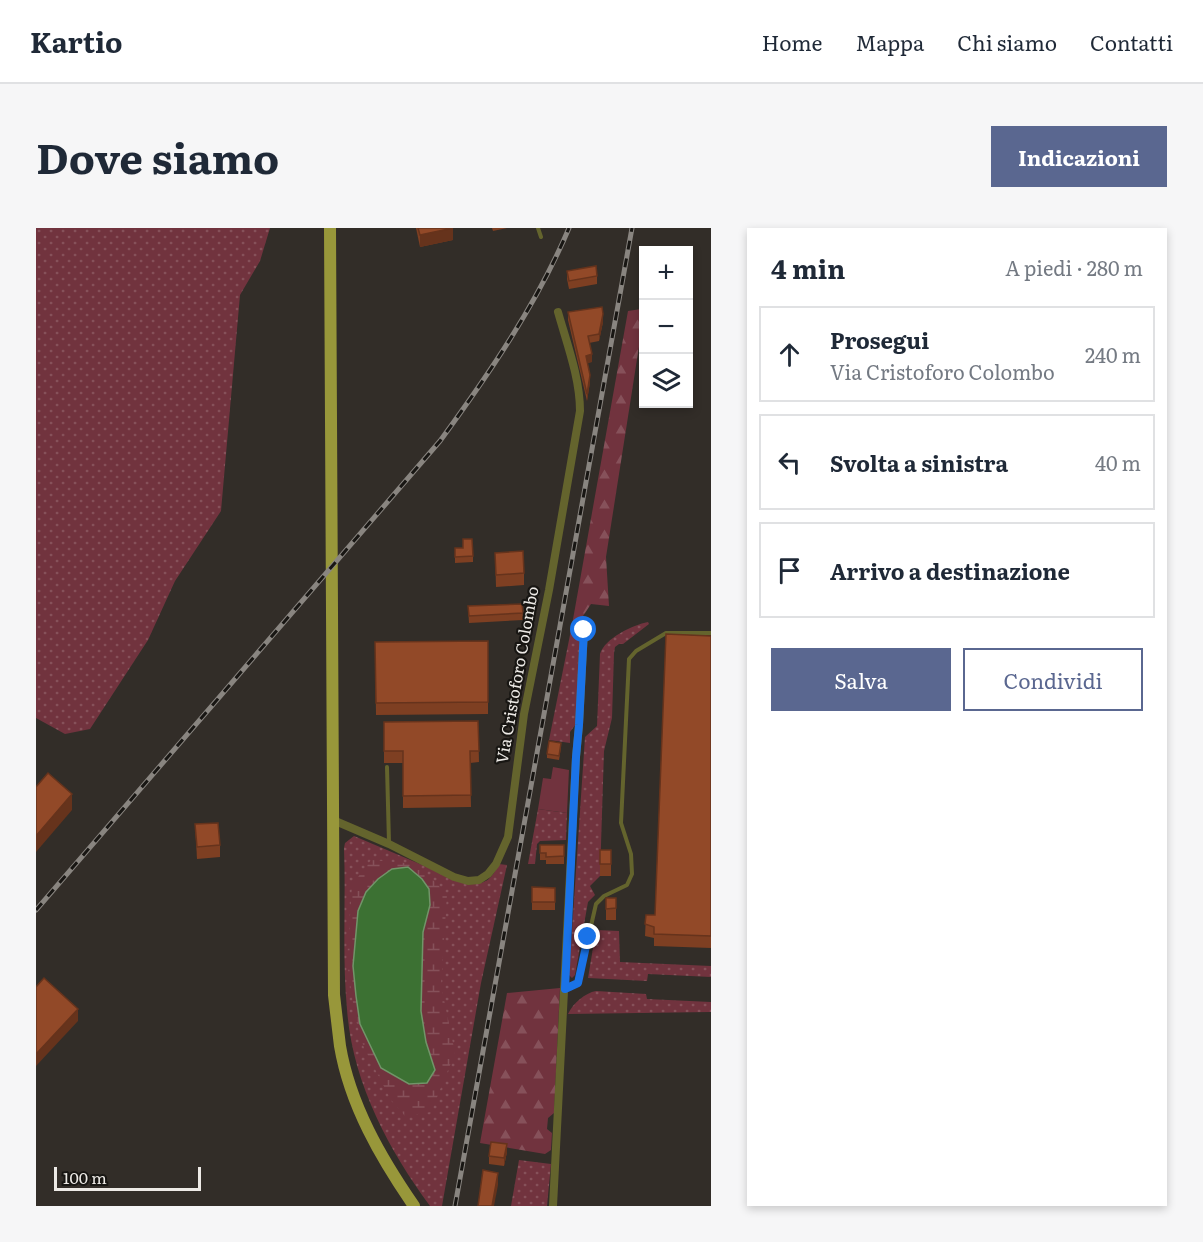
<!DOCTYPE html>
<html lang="it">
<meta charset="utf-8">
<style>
body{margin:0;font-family:Literata,serif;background:#f6f6f7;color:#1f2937}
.controls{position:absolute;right:18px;top:18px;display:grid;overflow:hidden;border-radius:0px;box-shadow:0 3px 9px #0003}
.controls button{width:54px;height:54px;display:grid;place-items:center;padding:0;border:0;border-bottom:2px solid #e0e1e3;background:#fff;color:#1f2937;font:30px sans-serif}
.scale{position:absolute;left:18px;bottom:15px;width:147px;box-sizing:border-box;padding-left:6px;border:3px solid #edeae6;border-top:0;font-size:16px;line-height:21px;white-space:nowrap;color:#edeae6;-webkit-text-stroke:4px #181613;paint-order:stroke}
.stop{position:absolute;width:18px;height:18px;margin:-14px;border:4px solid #1a73e8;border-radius:50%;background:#fff}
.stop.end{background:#1a73e8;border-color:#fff;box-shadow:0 2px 6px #0008}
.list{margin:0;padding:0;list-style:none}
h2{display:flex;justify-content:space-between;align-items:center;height:78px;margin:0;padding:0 24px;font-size:26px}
h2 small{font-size:20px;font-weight:400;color:#747a83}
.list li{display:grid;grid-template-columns:39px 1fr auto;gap:18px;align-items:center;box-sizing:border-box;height:96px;margin:0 12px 12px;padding:0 12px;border:2px solid #e0e1e3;border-radius:0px}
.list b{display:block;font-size:22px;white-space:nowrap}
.list p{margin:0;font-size:20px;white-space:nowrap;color:#747a83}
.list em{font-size:20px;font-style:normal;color:#747a83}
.actions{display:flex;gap:12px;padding:18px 24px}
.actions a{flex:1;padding:14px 0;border:2px solid #5a6790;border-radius:0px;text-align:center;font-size:21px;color:#5a6790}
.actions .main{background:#5a6790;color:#fff}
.icon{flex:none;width:33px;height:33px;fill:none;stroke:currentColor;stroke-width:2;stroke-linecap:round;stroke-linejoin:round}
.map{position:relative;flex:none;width:675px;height:978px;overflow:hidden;border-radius:0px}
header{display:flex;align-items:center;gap:36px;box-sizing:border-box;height:84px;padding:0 30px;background:#fff;border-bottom:2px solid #e0e1e3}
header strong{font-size:28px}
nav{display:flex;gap:33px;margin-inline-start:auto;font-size:21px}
.intro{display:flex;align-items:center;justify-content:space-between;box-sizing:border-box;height:144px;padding:0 36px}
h1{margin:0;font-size:42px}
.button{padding:15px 27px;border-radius:0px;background:#5a6790;color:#fff;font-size:21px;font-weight:700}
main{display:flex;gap:36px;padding:0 36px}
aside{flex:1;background:#fff;border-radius:0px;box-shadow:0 3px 9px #0003}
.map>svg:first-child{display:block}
</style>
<header>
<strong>Kartio</strong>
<nav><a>Home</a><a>Mappa</a><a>Chi siamo</a><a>Contatti</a></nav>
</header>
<div class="intro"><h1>Dove siamo</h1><a class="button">Indicazioni</a></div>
<main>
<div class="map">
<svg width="675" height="978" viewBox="0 0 675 978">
<defs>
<pattern id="grass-dots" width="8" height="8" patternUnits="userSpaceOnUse" patternTransform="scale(1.5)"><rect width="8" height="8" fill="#71333e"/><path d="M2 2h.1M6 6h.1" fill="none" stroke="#86515a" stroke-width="1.8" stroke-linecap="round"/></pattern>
<pattern id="forest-firs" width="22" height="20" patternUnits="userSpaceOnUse" patternTransform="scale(1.5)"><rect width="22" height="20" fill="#71333e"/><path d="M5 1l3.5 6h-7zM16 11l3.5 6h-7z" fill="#86515a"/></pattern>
<pattern id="wetland-marsh" width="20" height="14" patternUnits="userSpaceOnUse" patternTransform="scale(1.5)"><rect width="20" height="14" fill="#71333e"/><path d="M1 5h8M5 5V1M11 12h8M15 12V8" fill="none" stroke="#86515a"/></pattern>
</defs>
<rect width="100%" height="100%" fill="#322d28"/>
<g fill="url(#grass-dots)">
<polygon points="0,0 234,0 224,33 204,67 185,283 139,353 112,412 54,501 29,506 0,490"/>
<path d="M 612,394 L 613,396 L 587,416 L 583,416 L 579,419 L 578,425 L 576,490 L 568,523 L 564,648 L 554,658 L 559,667 L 552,674 L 539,747 L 536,750 L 533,747 L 549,509 L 561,498 L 564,426 C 569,410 597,397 612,394 Z"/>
<polygon points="536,397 544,401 540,496 534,504 534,515 513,512"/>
<polygon points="502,581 531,585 530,612 504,613 501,616 499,636 492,636"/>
<path d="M 318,608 L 431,656 C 450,656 454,653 463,636 L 471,637 L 445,755 L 406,978 L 394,978 C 352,921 316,853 311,781 C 306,728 310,674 308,620 L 309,615 Z"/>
<polygon points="560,702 583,703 584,734 675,738 675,749 612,746 611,753 552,750"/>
<path d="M 560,763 L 610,766 L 611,771 L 675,774 L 675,784 L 532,786 C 537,775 549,765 560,763 Z"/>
<polygon points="483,932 515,936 511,978 475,978"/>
</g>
<g fill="url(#forest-firs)">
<polygon points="605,81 607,93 570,329 573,378 555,376 543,394 544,401 536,397 592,83"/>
<polygon points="524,760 518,885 512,890 511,901 516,905 515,922 509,926 444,915 471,765"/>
</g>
<polygon fill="url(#wetland-marsh)" points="335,632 381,636 411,666 405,757 419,825 395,884 369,888 355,872 328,820 319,789 311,734 316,657"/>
<polygon fill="#71333e" points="517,539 533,542 531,585 502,581 507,550 515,551"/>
<polygon fill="#3c7133" stroke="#719569" stroke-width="1.5" points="372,639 386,651 393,661 394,677 387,704 385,783 390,814 399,842 391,855 373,856 345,840 324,796 320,768 317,738 322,683 330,664 342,651 356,641"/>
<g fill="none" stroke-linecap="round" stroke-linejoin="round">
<g stroke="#64642d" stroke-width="4">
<polyline points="502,0 505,9"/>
<polyline points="351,539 353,615"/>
<polyline points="530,761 542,755 560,676 568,668 591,657 596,646 595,626 585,595 593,431 600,423 630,405 675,405"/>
</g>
<g stroke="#64642d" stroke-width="8">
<path d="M 297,592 L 353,616 L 418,649 L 432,653 L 443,652 L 452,646 L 460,636 L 472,609 L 488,486 L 513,362 L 544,183 C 544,150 531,116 522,84"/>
<polyline points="517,978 540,529 543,497 548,402"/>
</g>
<path stroke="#98973a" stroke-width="12" d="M 294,0 L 298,767 C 300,784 302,802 304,818 C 314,877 345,930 378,978"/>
<defs>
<g id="rail">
<path d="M 0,682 L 404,213 C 453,146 501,76 533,0"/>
<polyline points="419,978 596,0"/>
</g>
</defs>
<use href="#rail" stroke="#898580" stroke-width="5"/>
<use href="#rail" stroke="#181613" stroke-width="3" stroke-dasharray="9" stroke-linecap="butt"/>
</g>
<g fill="#7e3f22">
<polygon points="380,0 417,0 417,12 384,19"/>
<polygon points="456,0 471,0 457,3"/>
<polygon points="531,43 561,48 561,56 533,61 531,51"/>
<polygon points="532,84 567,94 563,113 553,115 556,134 551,135 554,154 551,173 532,92"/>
<polygon points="427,311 437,328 437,334 419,335 419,320 427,320"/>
<polygon points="459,325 488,345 488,357 460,359"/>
<polygon points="486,376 487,392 433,395 432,378"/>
<polygon points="675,408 675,720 618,718 618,710 609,708 610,687 619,687"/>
<polygon points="452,413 452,486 340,487 339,414"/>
<polygon points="442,493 443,534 434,535 435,579 367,580 367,535 348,535 348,494"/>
<polygon points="525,519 523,532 511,530 511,526"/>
<polygon points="159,596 184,617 184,629 161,631"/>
<polygon points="504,617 528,617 528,636 510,636 510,632 504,632"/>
<rect x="564" y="622" width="11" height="26"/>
<polygon points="496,659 519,660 519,682 496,682"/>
<rect x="570" y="670" width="10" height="22"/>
<polygon points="471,924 468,938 453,936 453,928"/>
</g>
<g fill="#66331c">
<polygon points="417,0 417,12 384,19 384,7"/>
<polygon points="567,86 567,94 563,113 563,106"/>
<polygon points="556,126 556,134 550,135 550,128"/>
<polygon points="554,147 554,154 551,173 551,166"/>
<polygon points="36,566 36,582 0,624 0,608"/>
<polygon points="42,781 42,793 0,838 0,826"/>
<polygon points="471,916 471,924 468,938 468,930"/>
<polygon points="462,945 462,957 458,978 456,978"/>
</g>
<g fill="#924928" stroke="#66331c" stroke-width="1.5">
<polygon points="382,0 417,0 384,7"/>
<polygon points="560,38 561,48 533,53 531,43"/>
<polygon points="566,79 567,86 563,106 552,108 556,126 550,128 554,147 551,166 532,84"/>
<polygon points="427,311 436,311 437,328 419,329 419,320 427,320"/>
<polygon points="487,323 488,345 460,347 459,325"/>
<polygon points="486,376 487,385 433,388 432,378"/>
<polygon points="630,406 675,408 675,708 618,706 618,699 609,696 610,687 619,687"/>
<polygon points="452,413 452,474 340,475 339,414"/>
<polygon points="442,493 443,523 434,523 435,567 367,568 367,523 348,523 348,494"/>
<polygon points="513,513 525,515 523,528 511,526"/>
<polygon points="12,545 36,566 0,608 0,559"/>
<polygon points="182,595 184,617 161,619 159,596"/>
<polygon points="504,617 528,617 528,628 510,629 510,625 504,625"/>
<rect x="564" y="622" width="11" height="14"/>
<polygon points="496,659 519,660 519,674 496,674"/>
<polygon points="570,670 580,670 580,680 570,681"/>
<polygon points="8,750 42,781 0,826 0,759"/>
<polygon points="455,914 471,916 468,930 453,928"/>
<polygon points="447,942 462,945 456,978 442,978"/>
</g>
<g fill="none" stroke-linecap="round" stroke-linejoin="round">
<polyline stroke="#1a73e8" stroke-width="8" points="548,402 543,497 540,529 529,761 542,755 552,709"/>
</g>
<g text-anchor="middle" stroke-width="4.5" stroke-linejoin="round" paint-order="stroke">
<g font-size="16" fill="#edeae6" stroke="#181613">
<text transform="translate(481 447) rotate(-80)" y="6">Via Cristoforo Colombo</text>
</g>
</g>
</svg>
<div class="controls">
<button>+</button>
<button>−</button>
<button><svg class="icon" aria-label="layers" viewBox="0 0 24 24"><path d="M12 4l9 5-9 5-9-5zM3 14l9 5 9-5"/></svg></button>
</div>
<div class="scale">100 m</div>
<div class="stop" style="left:548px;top:402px"></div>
<div class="stop end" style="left:552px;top:709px"></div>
</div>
<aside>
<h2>4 min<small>A piedi · 280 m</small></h2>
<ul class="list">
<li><svg class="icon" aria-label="ahead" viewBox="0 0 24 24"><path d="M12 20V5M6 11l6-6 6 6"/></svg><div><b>Prosegui</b><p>Via Cristoforo Colombo</p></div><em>240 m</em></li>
<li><svg class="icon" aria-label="left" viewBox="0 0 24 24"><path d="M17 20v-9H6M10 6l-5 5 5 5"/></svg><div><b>Svolta a sinistra</b></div><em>40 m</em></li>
<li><svg class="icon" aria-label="arrive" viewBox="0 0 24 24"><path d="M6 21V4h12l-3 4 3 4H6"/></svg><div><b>Arrivo a destinazione</b></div></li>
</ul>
<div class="actions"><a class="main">Salva</a><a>Condividi</a></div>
</aside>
</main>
